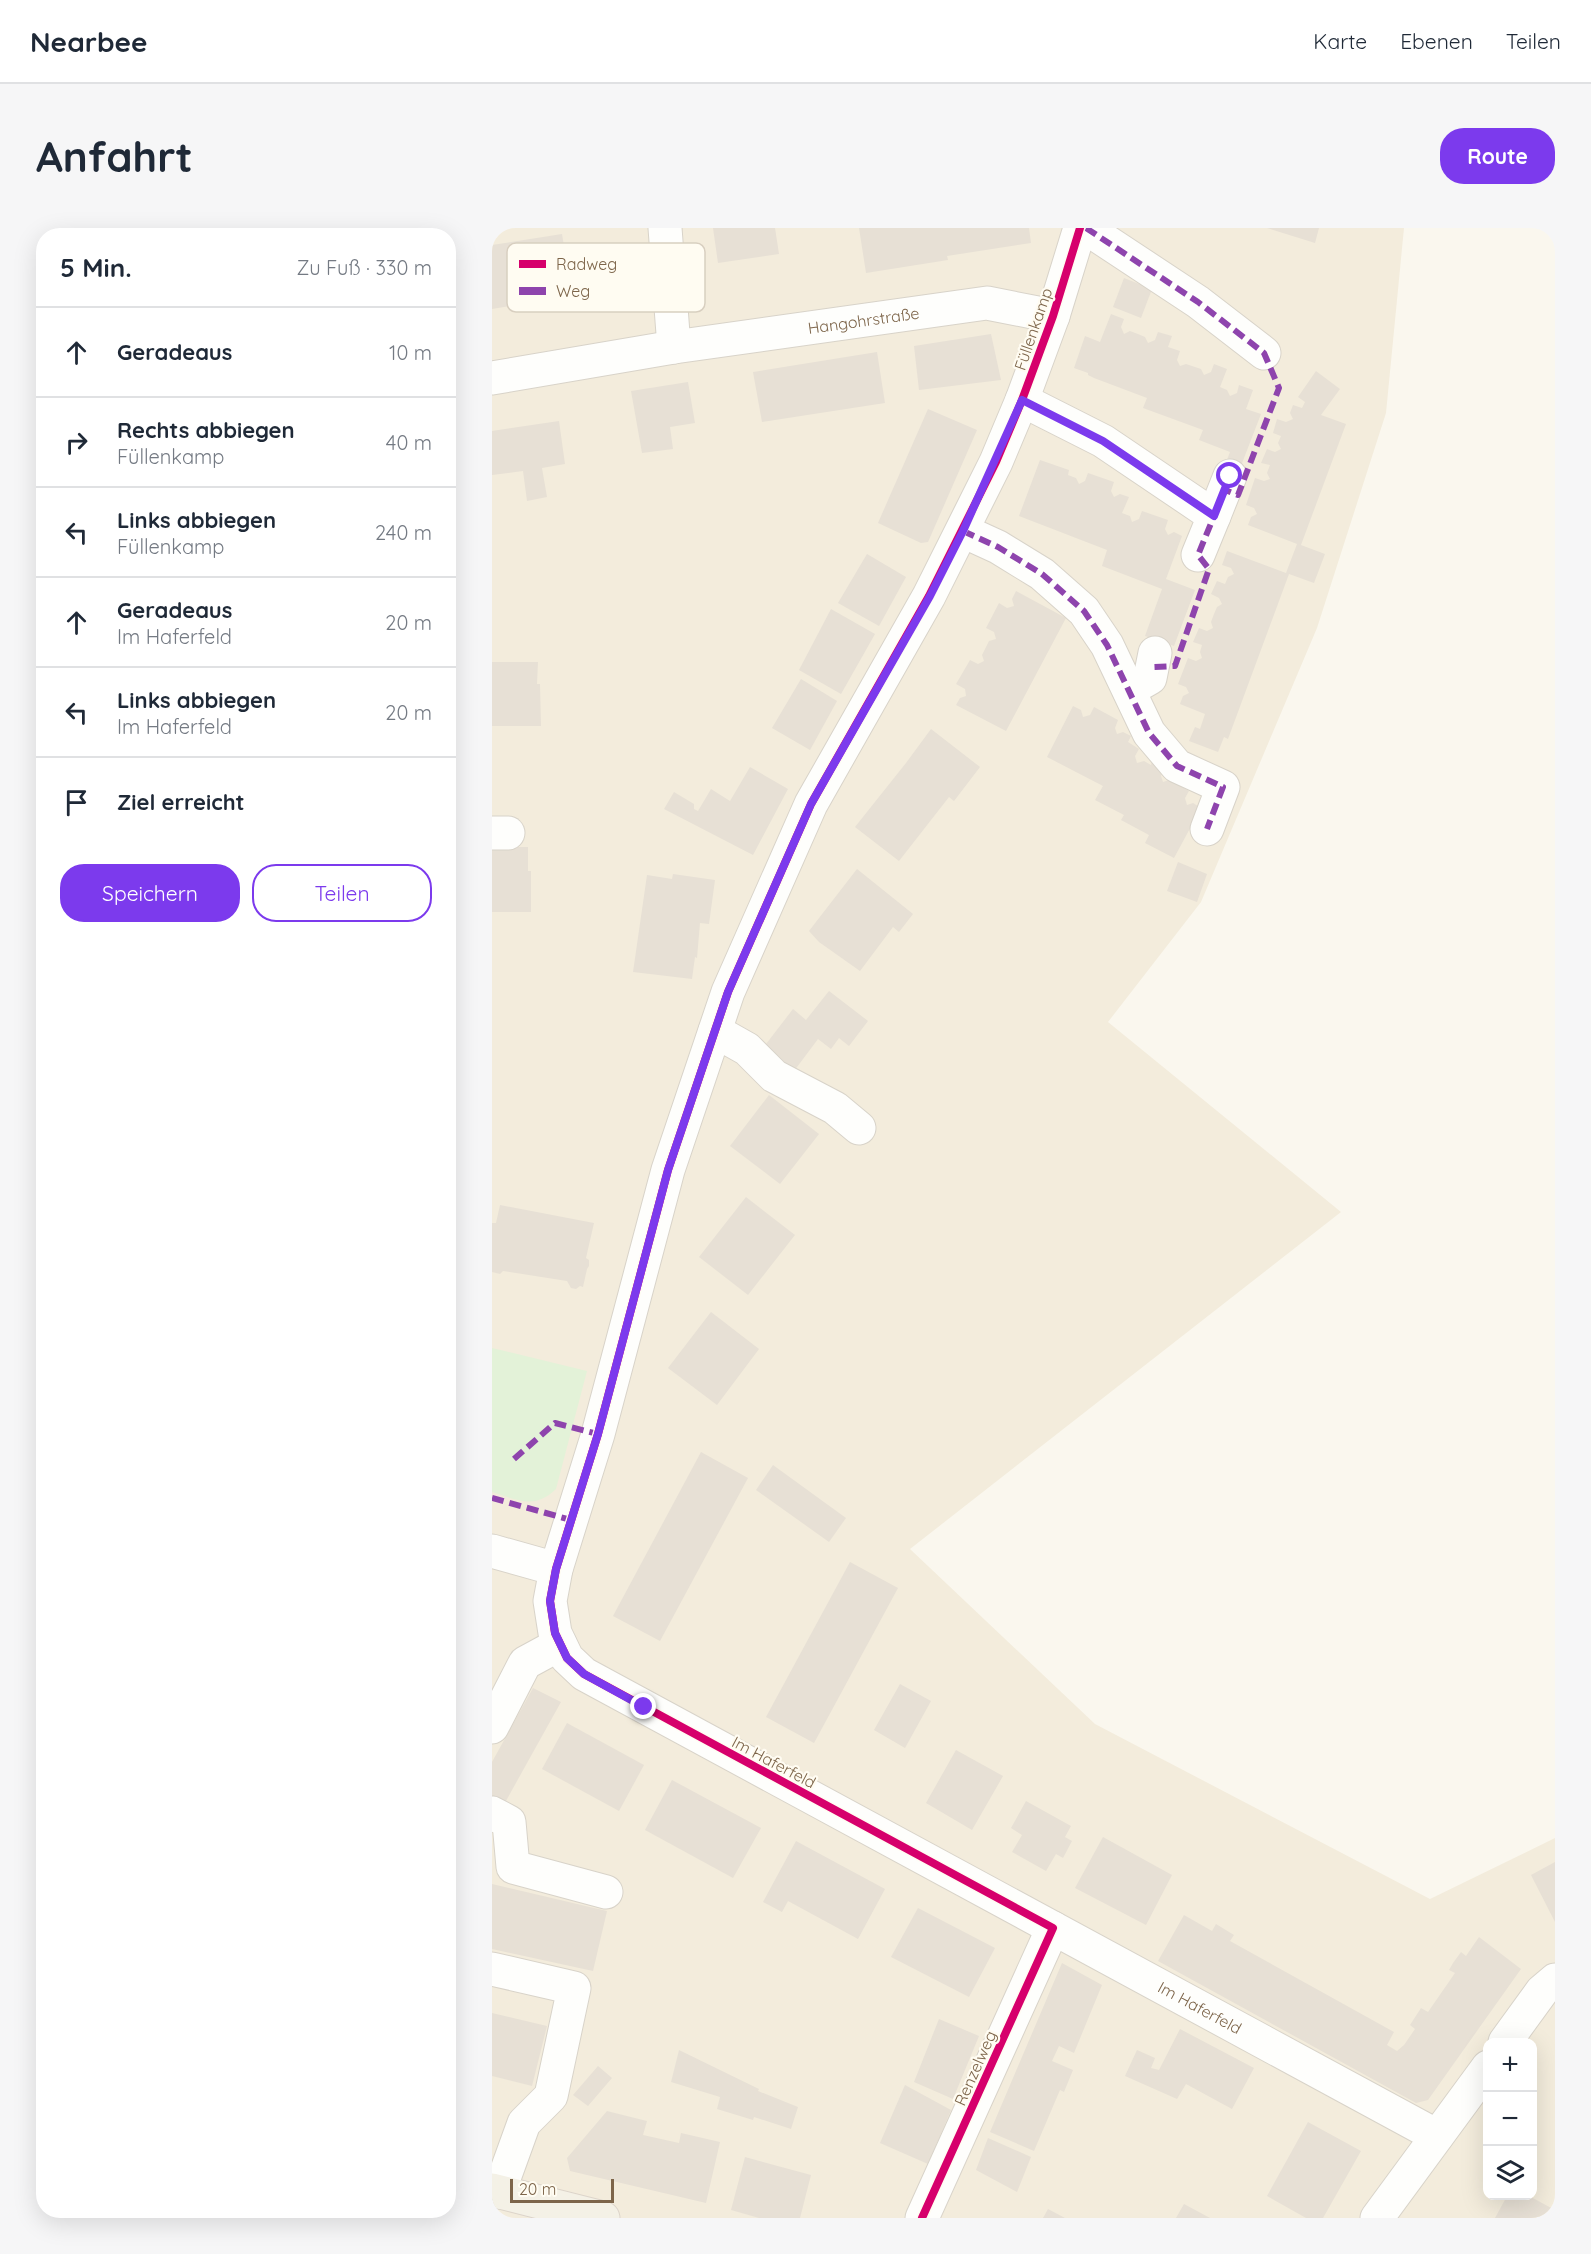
<!DOCTYPE html>
<html lang="de">
<meta charset="utf-8">
<style>
body{margin:0;font-family:Quicksand,sans-serif;background:#f6f6f7;color:#1f2937}
.controls{position:absolute;right:18px;bottom:18px;display:grid;overflow:hidden;border-radius:12px;box-shadow:0 6px 24px #0002}
.controls button{width:54px;height:54px;display:grid;place-items:center;padding:0;border:0;border-bottom:2px solid #e0e1e3;background:#fff;color:#1f2937;font:30px sans-serif}
.scale{position:absolute;left:18px;bottom:15px;width:104px;box-sizing:border-box;padding-left:6px;border:3px solid #7d654a;border-top:0;font-size:16px;line-height:21px;white-space:nowrap;color:#7d654a;-webkit-text-stroke:4px #fffcf2;paint-order:stroke}
.stop{position:absolute;width:18px;height:18px;margin:-14px;border:4px solid #7c3aed;border-radius:50%;background:#fff}
.stop.end{background:#7c3aed;border-color:#fff;box-shadow:0 2px 6px #0008}
.list{margin:0;padding:0;list-style:none}
h2{display:flex;justify-content:space-between;align-items:center;height:78px;margin:0;padding:0 24px;font-size:26px}
h2 small{font-size:20px;font-weight:400;color:#747a83}
.list li{display:grid;grid-template-columns:39px 1fr auto;gap:18px;align-items:center;box-sizing:border-box;height:90px;padding:0 24px;border-top:2px solid #e0e1e3}
.list b{display:block;font-size:22px;white-space:nowrap}
.list p{margin:0;font-size:20px;white-space:nowrap;color:#747a83}
.list em{font-size:20px;font-style:normal;color:#747a83}
.actions{display:flex;gap:12px;padding:18px 24px}
.actions a{flex:1;padding:14px 0;border:2px solid #7c3aed;border-radius:24px;text-align:center;font-size:21px;color:#7c3aed}
.actions .main{background:#7c3aed;color:#fff}
.icon{flex:none;width:33px;height:33px;fill:none;stroke:currentColor;stroke-width:2;stroke-linecap:round;stroke-linejoin:round}
.map{position:relative;flex:none;width:1063px;height:1990px;overflow:hidden;border-radius:24px}
header{display:flex;align-items:center;gap:36px;box-sizing:border-box;height:84px;padding:0 30px;background:#fff;border-bottom:2px solid #e0e1e3}
header strong{font-size:28px}
nav{display:flex;gap:33px;margin-inline-start:auto;font-size:21px}
.intro{display:flex;align-items:center;justify-content:space-between;box-sizing:border-box;height:144px;padding:0 36px}
h1{margin:0;font-size:42px}
.button{padding:15px 27px;border-radius:24px;background:#7c3aed;color:#fff;font-size:21px;font-weight:700}
main{display:flex;gap:36px;padding:0 36px}
aside{flex:1;background:#fff;border-radius:24px;box-shadow:0 6px 24px #0002}
.map>svg:first-child{display:block}
</style>
<header>
<strong>Nearbee</strong>
<nav><a>Karte</a><a>Ebenen</a><a>Teilen</a></nav>
</header>
<div class="intro"><h1>Anfahrt</h1><a class="button">Route</a></div>
<main>
<aside>
<h2>5 Min.<small>Zu Fuß · 330 m</small></h2>
<ul class="list">
<li><svg class="icon" aria-label="ahead" viewBox="0 0 24 24"><path d="M12 20V5M6 11l6-6 6 6"/></svg><div><b>Geradeaus</b></div><em>10 m</em></li>
<li><svg class="icon" aria-label="right" viewBox="0 0 24 24"><path d="M7 20v-9h11M14 6l5 5-5 5"/></svg><div><b>Rechts abbiegen</b><p>Füllenkamp</p></div><em>40 m</em></li>
<li><svg class="icon" aria-label="left" viewBox="0 0 24 24"><path d="M17 20v-9H6M10 6l-5 5 5 5"/></svg><div><b>Links abbiegen</b><p>Füllenkamp</p></div><em>240 m</em></li>
<li><svg class="icon" aria-label="ahead" viewBox="0 0 24 24"><path d="M12 20V5M6 11l6-6 6 6"/></svg><div><b>Geradeaus</b><p>Im Haferfeld</p></div><em>20 m</em></li>
<li><svg class="icon" aria-label="left" viewBox="0 0 24 24"><path d="M17 20v-9H6M10 6l-5 5 5 5"/></svg><div><b>Links abbiegen</b><p>Im Haferfeld</p></div><em>20 m</em></li>
<li><svg class="icon" aria-label="arrive" viewBox="0 0 24 24"><path d="M6 21V4h12l-3 4 3 4H6"/></svg><div><b>Ziel erreicht</b></div></li>
</ul>
<div class="actions"><a class="main">Speichern</a><a>Teilen</a></div>
</aside>
<div class="map">
<svg width="1063" height="1990" viewBox="0 0 1063 1990">
<rect width="100%" height="100%" fill="#faf7ee"/>
<path fill="#f3ecdc" fill-rule="evenodd" d="M 0,0 L 912,0 L 894,185 L 825,400 L 709,674 L 616,794 L 849,984 L 418,1321 L 603,1496 L 938,1671 L 1063,1610 L 1063,1990 L 0,1990 ZM 996,1814 L 1040,1814 L 1040,1968 L 996,1968 Z"/>
<path fill="#e3f2d8" d="M 0,1120 L 95,1143 L 64,1261 C 42,1282 26,1272 0,1264 Z"/>
<g fill="#e7e0d5">
<polygon points="221,0 283,0 287,26 226,35"/>
<polygon points="367,0 537,0 539,15 455,28 456,32 374,45"/>
<polygon points="775,0 827,0 823,15"/>
<polygon points="70,6 80,68 0,81 0,17"/>
<polygon points="632,50 660,61 649,90 621,79"/>
<polygon points="619,86 632,91 629,99 632,106 638,103 646,106 653,109 656,115 663,112 666,104 680,108 676,119 688,123 685,132 688,138 694,136 709,141 712,147 719,144 722,136 735,141 728,159 735,162 738,168 745,165 747,157 761,162 754,181 769,186 747,243 733,237 738,224 707,212 711,202 651,180 655,170 602,150 596,147 596,145 582,140 593,108 608,114"/>
<polygon points="499,106 509,152 427,162 422,118"/>
<polygon points="385,124 393,175 270,194 261,144"/>
<polygon points="824,143 848,161 829,187 854,196 809,317 833,326 822,355 797,346 736,511 732,509 726,524 697,513 703,499 708,501 713,486 688,476 691,468 697,465 694,459 686,456 696,430 704,433 710,430 708,424 710,417 701,414 707,400 715,403 721,400 719,394 722,386 725,379 730,376 727,370 719,366 725,353 733,356 736,349 742,346 739,340 730,337 735,323 794,345 805,316 756,297 759,289 765,286 762,280 754,277 763,250 772,253 778,251 775,245 778,237 769,235 775,221 783,224 789,221 786,215 789,208 781,205 785,191 794,194 801,191 798,185 801,177 810,180 813,174 806,169"/>
<polygon points="196,154 203,195 178,199 181,221 150,225 139,163"/>
<polygon points="436,181 485,202 436,314 429,315 386,295"/>
<polygon points="67,193 73,236 50,240 55,269 35,273 31,243 0,247 0,203"/>
<polygon points="548,232 577,242 576,247 584,250 587,256 593,253 596,245 622,254 619,263 622,269 628,266 637,269 630,285 638,288 640,294 647,291 650,283 676,292 673,301 676,307 682,304 690,308 674,351 703,362 682,418 653,408 670,361 610,338 615,322 527,288"/>
<polygon points="375,326 414,349 387,398 346,375"/>
<polygon points="524,363 574,390 514,503 464,477 468,470 474,468 473,461 464,456 478,432 486,436 492,433 490,427 497,413 504,411 502,404 494,400 507,375 515,380 522,378 520,371"/>
<polygon points="339,381 383,406 349,466 307,442"/>
<polygon points="0,434 46,434 45,456 48,456 49,498 0,498"/>
<polygon points="309,451 345,473 318,522 280,500"/>
<polygon points="581,478 589,482 591,489 598,487 602,479 626,492 623,500 625,506 631,504 639,508 636,514 647,521 643,528 645,535 652,533 659,537 660,533 673,540 669,548 671,554 677,552 697,563 693,570 695,577 701,575 709,580 682,630 653,615 657,607 629,592 632,587 603,572 611,558 555,529"/>
<polygon points="439,501 488,539 462,573 457,569 407,633 363,599 414,535"/>
<polygon points="258,539 296,561 261,627 172,581 182,564 202,576 202,581 206,583 219,561 238,573"/>
<polygon points="0,619 36,619 36,643 39,643 39,684 0,684"/>
<polygon points="686,634 715,646 705,674 675,663"/>
<polygon points="365,641 421,686 407,704 401,699 368,743 327,714 317,703"/>
<polygon points="181,646 223,652 217,696 208,695 205,730 203,729 200,751 141,744 155,647 180,651"/>
<polygon points="337,763 376,793 357,818 347,810 339,821 326,811 302,843 271,820 301,781 314,792"/>
<polygon points="277,867 327,906 288,956 238,918"/>
<polygon points="254,969 303,1007 256,1067 207,1029"/>
<polygon points="8,977 102,995 94,1030 97,1032 97,1038 95,1041 91,1059 88,1058 84,1061 79,1060 75,1053 11,1043 8,1046 0,1044 0,995 4,995"/>
<polygon points="219,1084 267,1121 225,1177 176,1140"/>
<polygon points="209,1224 256,1250 168,1413 121,1388"/>
<polygon points="281,1237 354,1290 337,1314 264,1262"/>
<polygon points="358,1334 406,1360 322,1515 274,1489"/>
<polygon points="408,1456 439,1473 413,1520 382,1502"/>
<polygon points="41,1460 69,1474 10,1580 0,1574 0,1534"/>
<polygon points="75,1495 152,1537 127,1583 50,1541"/>
<polygon points="464,1522 511,1548 480,1602 434,1575"/>
<polygon points="180,1552 269,1600 241,1650 153,1602"/>
<polygon points="534,1573 579,1598 573,1609 580,1613 571,1630 564,1626 554,1643 520,1624 530,1607 519,1600"/>
<polygon points="611,1609 680,1647 654,1697 583,1660"/>
<polygon points="304,1613 393,1661 366,1711 296,1673 290,1684 271,1674"/>
<polygon points="1063,1634 1063,1694 1039,1647"/>
<polygon points="0,1656 115,1683 101,1743 0,1721"/>
<polygon points="426,1680 503,1720 477,1769 399,1729"/>
<polygon points="692,1687 720,1703 724,1696 742,1707 738,1713 902,1804 895,1817 905,1823 912,1817 923,1801 918,1797 929,1780 936,1784 963,1745 957,1742 961,1735 969,1724 974,1728 987,1709 1029,1741 936,1872 924,1875 666,1733"/>
<polygon points="570,1735 610,1757 582,1825 567,1818 560,1833 581,1842 572,1864 568,1862 542,1923 498,1904"/>
<polygon points="0,1785 55,1798 40,1858 0,1848"/>
<polygon points="447,1791 487,1808 461,1871 422,1854"/>
<polygon points="688,1801 762,1840 740,1881 694,1856 685,1871 633,1848 645,1822 663,1830 659,1840 667,1842"/>
<polygon points="187,1822 267,1861 266,1863 306,1879 299,1901 262,1889 261,1892 225,1881 228,1869 179,1854"/>
<polygon points="106,1838 120,1850 96,1878 81,1867"/>
<polygon points="413,1857 459,1882 436,1936 388,1915"/>
<polygon points="115,1883 155,1893 151,1907 187,1915 189,1905 228,1914 214,1975 78,1943 75,1930"/>
<polygon points="816,1894 869,1923 831,1990 814,1990 775,1968"/>
<polygon points="496,1910 539,1929 525,1964 484,1942"/>
<polygon points="253,1929 319,1947 308,1990 267,1990 239,1982"/>
<polygon points="1015,1968 1037,1968 1063,1982 1063,1990 1003,1990"/>
<polygon points="692,1976 718,1990 684,1990"/>
<polygon points="556,1981 573,1990 551,1990"/>
</g>
<g fill="none" stroke-linecap="round" stroke-linejoin="round">
<defs>
<g id="minor">
<polyline points="173,0 182,119"/>
<path id="s1" d="M 588,0 L 561,88 L 530,172 L 504,234 L 437,368 L 319,576 L 236,764 L 176,942 L 106,1206 L 64,1341 L 58,1373 L 63,1405 L 75,1430 L 92,1446 L 945,1908"/>
<polyline points="594,0 706,74 772,125"/>
<path id="s2" d="M 0,150 L 182,119 L 495,75 L 561,88"/>
<polyline points="530,172 611,213 722,288 706,327"/>
<polyline points="722,288 738,248"/>
<polyline points="471,303 506,319 550,346 592,383 615,417 657,505 685,538 731,559 715,601"/>
<polyline points="637,462 658,450 663,425"/>
<polyline points="0,605 16,605"/>
<polyline points="223,803 255,821 282,848 343,880 367,900"/>
<polyline points="0,1323 64,1341"/>
<polyline points="0,1499 33,1435 68,1416"/>
<polyline points="0,1585 17,1594 21,1639 114,1664"/>
<polyline points="0,1741 82,1760 59,1868 32,1895 7,1964"/>
<polyline points="1013,1814 1050,1763 1063,1752"/>
<polyline points="430,1990 561,1700"/>
<polyline points="885,1990 996,1839"/>
</g>
<polyline id="major" points="0,1962 111,1990"/>
</defs>
<use href="#minor" stroke="#d8d3c9" stroke-width="35"/>
<use href="#major" stroke="#dcd4ca" stroke-width="35"/>
<use href="#minor" stroke="#fefefc" stroke-width="33"/>
<use href="#major" stroke="#f4f1e6" stroke-width="33"/>
<g stroke="#8e44ad" stroke-width="6" stroke-dasharray="12 6" stroke-linecap="butt">
<polyline points="594,0 706,74 772,125 787,160 746,267 733,262"/>
<polyline points="530,172 611,213 722,288 706,327 717,341 683,438 661,439"/>
<polyline points="471,303 506,319 550,346 592,383 615,417 657,505 685,538 731,559 715,601"/>
<polyline points="22,1231 63,1195 106,1206"/>
<polyline points="0,1270 79,1292"/>
</g>
<defs>
<polyline id="cycleway" points="430,1990 561,1700 92,1446 75,1430 63,1405 58,1373 64,1341 106,1206 176,942 236,764 319,576 437,368 504,234 530,172 561,88 588,0"/>
</defs>
<use href="#cycleway" stroke="#fffcf2" stroke-width="11"/>
<use href="#cycleway" stroke="#d6006c" stroke-width="8"/>
</g>
<g fill="none" stroke-linecap="round" stroke-linejoin="round">
<polyline stroke="#7c3aed" stroke-width="8" points="152,1479 92,1446 75,1430 63,1405 58,1373 64,1341 106,1206 176,942 236,764 319,576 438,368 471,303 530,172 611,213 722,288 738,248"/>
</g>
<g text-anchor="middle" stroke-width="4.5" stroke-linejoin="round" paint-order="stroke">
<g font-size="16" fill="#7d654a" stroke="#fffcf2">
<text dy="6" stroke="none"><textPath href="#s2" startOffset="376">Hangohrstraße</textPath></text>
<text transform="translate(541 101) rotate(-71)" y="6">Füllenkamp</text>
<text transform="translate(282 1534) rotate(28)" y="6">Im Haferfeld</text>
<text dy="6" stroke="none"><textPath href="#s1" startOffset="2262">Im Haferfeld</textPath></text>
<text transform="translate(483 1840) rotate(-66)" y="6">Renzelweg</text>
</g>
</g>
<rect x="15" y="15" width="198" height="69" rx="9" fill="#fffcf2" stroke="#d8cfc0" stroke-width="1.5"/>
<rect x="27" y="32" width="27" height="8" fill="#d6006c"/>
<rect x="27" y="59" width="27" height="8" fill="#8e44ad"/>
<g font-size="16" fill="#7d654a">
<text x="64" y="42">Radweg</text>
<text x="64" y="69">Weg</text>
</g>
</svg>
<div class="controls">
<button>+</button>
<button>−</button>
<button><svg class="icon" aria-label="layers" viewBox="0 0 24 24"><path d="M12 4l9 5-9 5-9-5zM3 14l9 5 9-5"/></svg></button>
</div>
<div class="scale">20 m</div>
<div class="stop" style="left:738px;top:248px"></div>
<div class="stop end" style="left:152px;top:1479px"></div>
</div>
</main>
